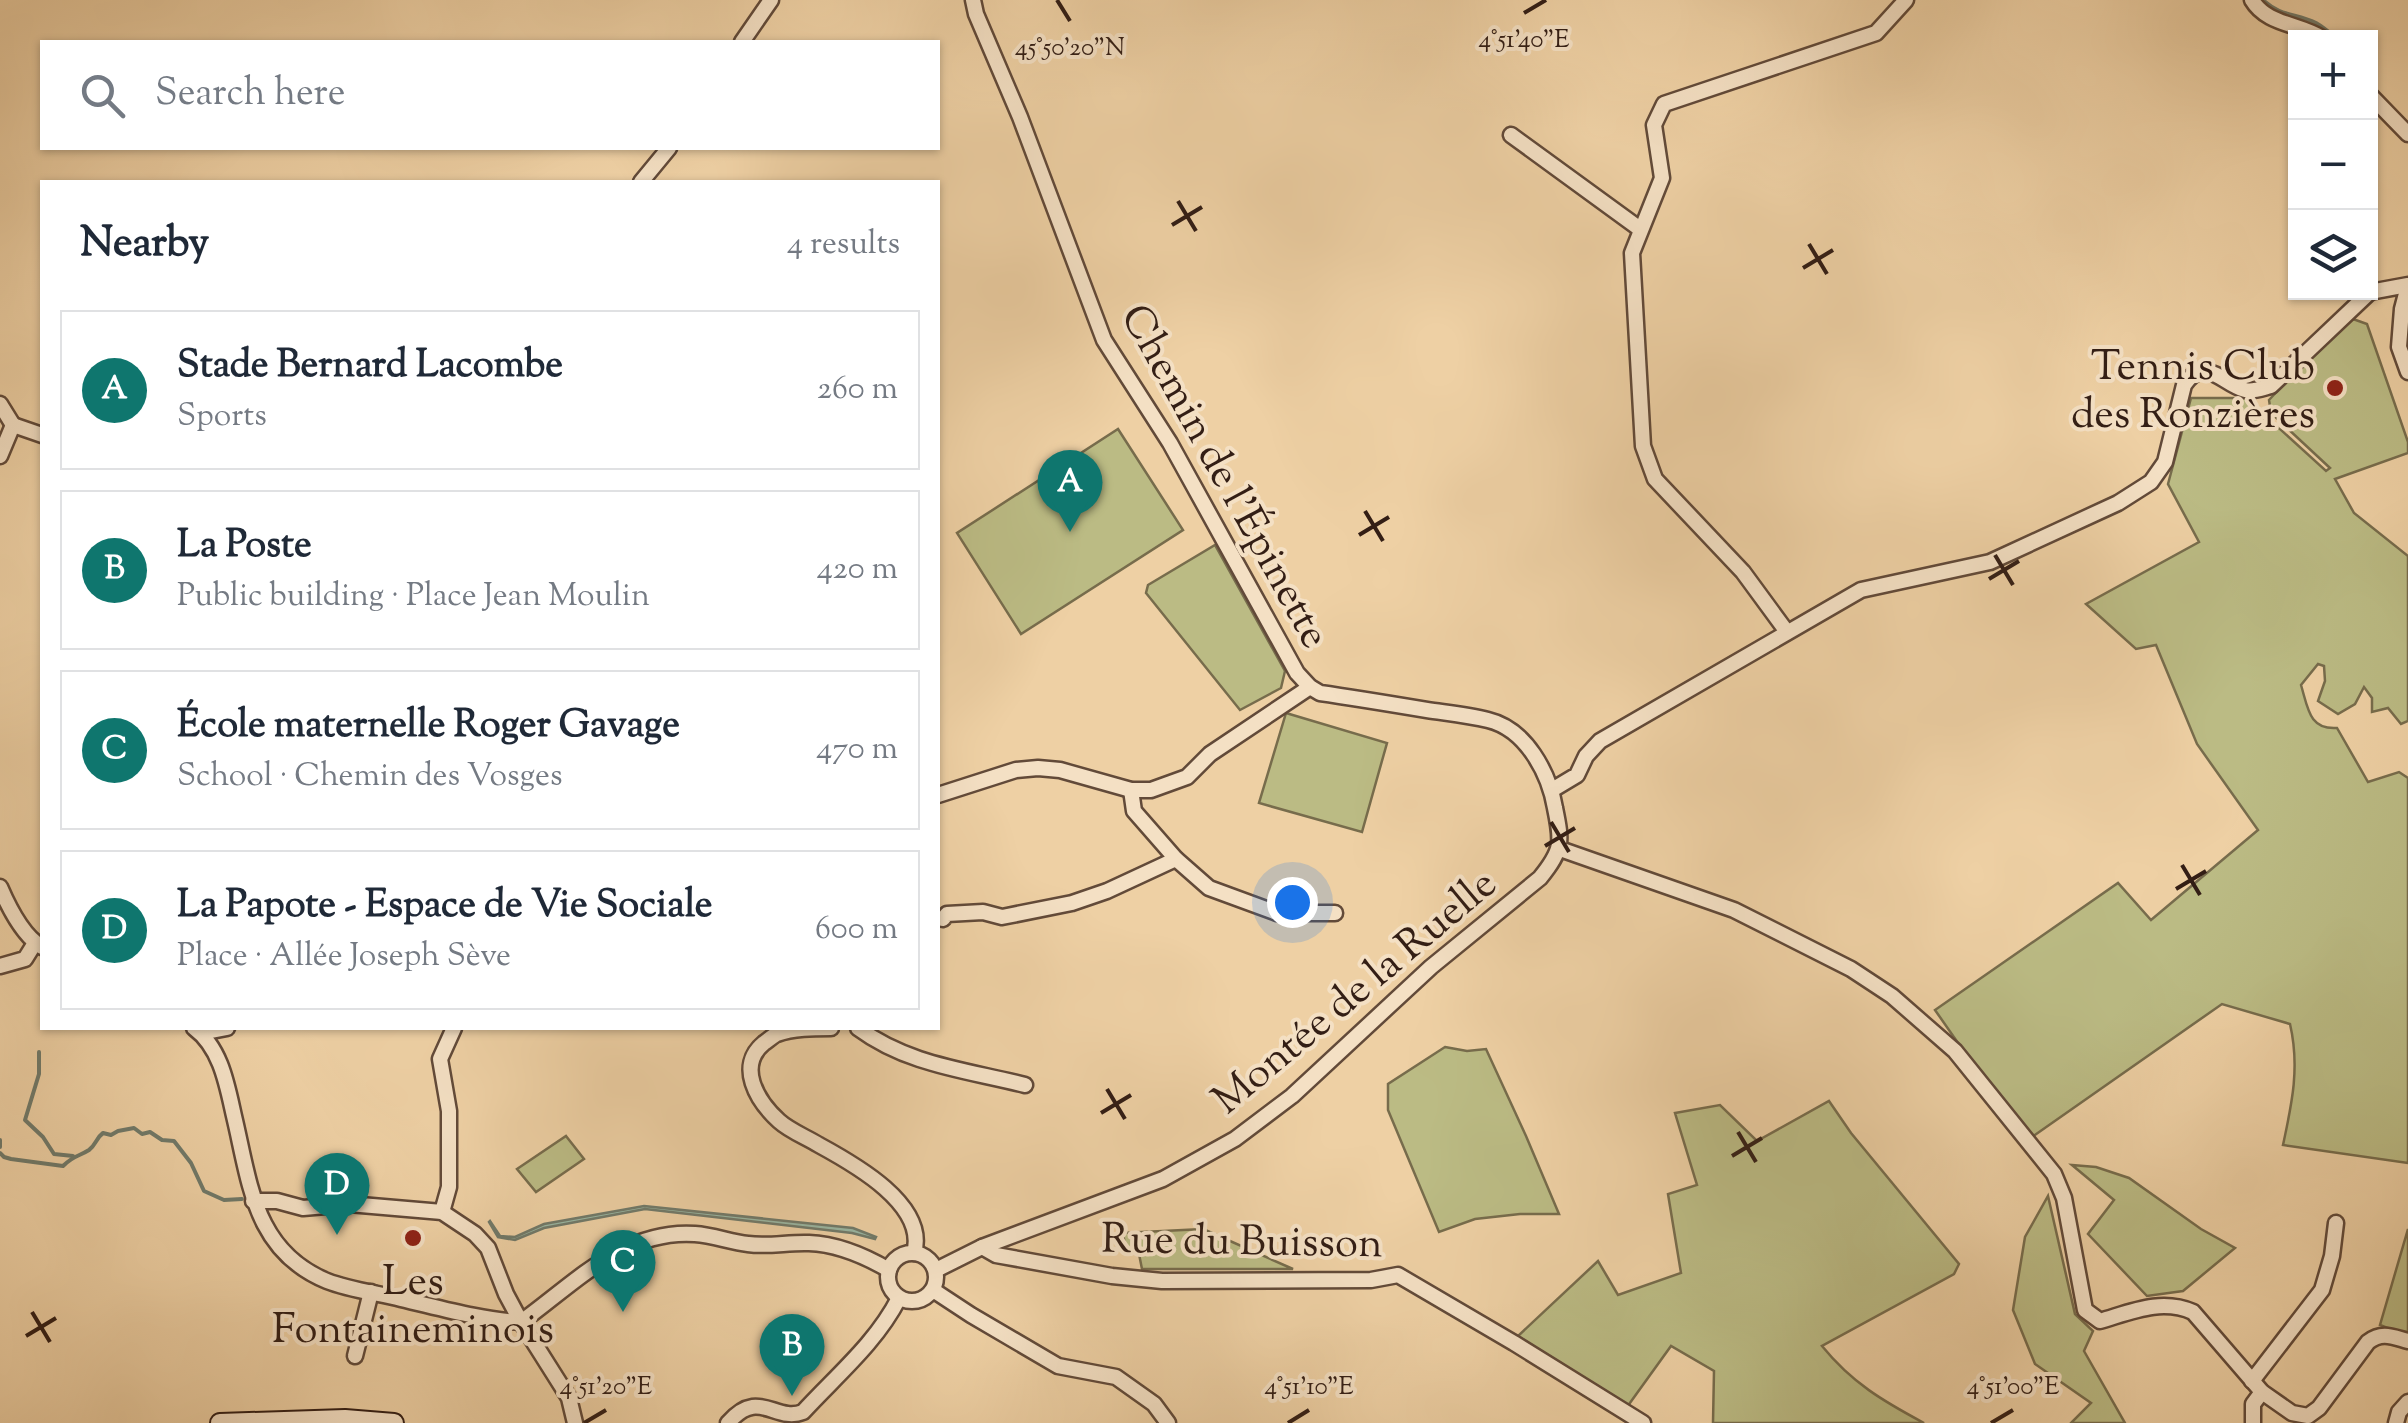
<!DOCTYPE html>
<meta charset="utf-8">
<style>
body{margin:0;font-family:"Sorts Mill Goudy",serif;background:#f2f2f3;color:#1f2937}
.controls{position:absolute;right:30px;top:30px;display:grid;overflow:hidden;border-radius:0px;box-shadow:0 2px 8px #0004}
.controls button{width:90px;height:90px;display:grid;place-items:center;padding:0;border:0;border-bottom:2px solid #e0e1e3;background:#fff;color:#1f2937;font:50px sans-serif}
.you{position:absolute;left:1292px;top:902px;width:35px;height:35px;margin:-25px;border:8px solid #fff;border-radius:50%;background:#1a73e8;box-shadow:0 0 0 15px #1a73e833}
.badge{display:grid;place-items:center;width:65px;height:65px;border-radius:50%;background:#0f766e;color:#fff;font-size:32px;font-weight:700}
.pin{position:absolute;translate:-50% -82px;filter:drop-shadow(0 2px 5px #0008)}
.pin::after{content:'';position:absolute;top:52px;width:35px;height:30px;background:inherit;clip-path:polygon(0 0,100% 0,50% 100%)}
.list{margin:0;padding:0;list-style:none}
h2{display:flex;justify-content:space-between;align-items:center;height:130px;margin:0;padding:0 40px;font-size:42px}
h2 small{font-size:32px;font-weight:400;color:#747a83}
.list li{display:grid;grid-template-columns:65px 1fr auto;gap:30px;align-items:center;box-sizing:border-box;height:160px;margin:0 20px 20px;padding:0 20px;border:2px solid #e0e1e3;border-radius:0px}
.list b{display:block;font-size:38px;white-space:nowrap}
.list p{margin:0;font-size:32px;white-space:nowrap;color:#747a83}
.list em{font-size:32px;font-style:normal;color:#747a83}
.icon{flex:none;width:55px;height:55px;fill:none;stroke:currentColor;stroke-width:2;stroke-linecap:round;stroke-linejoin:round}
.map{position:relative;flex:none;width:2408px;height:1423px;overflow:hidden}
.search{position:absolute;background:#fff;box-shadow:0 2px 8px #0004;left:40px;top:40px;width:900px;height:110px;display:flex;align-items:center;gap:25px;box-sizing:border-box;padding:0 35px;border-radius:0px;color:#747a83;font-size:38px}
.panel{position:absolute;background:#fff;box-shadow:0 2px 8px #0004;left:40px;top:180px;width:900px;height:850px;border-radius:0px}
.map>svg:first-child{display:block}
</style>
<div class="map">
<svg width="2408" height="1423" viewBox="0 0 2408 1423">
<rect width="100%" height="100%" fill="#eed0a4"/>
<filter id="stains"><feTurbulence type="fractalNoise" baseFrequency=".002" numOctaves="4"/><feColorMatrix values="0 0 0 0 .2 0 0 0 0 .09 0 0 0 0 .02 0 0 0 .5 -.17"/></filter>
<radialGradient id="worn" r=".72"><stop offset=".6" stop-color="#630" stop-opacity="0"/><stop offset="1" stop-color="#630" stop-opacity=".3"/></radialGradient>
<g fill="#bbbb84" stroke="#776c4c" stroke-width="2.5">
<path d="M 2353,319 L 2367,324 L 2408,442 L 2408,453 L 2335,479 L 2354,513 L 2408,556 L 2408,721 L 2401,724 L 2388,708 L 2372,712 L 2372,698 L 2364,687 L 2355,704 L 2338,714 L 2318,701 L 2325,681 L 2324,666 L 2318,664 L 2301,685 C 2308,708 2309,730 2337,728 L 2368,782 L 2399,772 L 2408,778 L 2408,1163 L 2283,1145 C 2292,1103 2300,1067 2290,1024 L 2222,1004 L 2032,1137 L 1972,1063 L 1935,1010 L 2118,883 L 2151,920 L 2258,830 L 2197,744 L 2156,645 L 2136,649 L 2086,604 L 2199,542 L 2168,484 L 2191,398 L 2246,398 L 2326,471 L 2330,468 L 2271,413 L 2269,400 C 2291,377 2325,333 2353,319 Z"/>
<polygon points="1118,429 1183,530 1021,634 957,533"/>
<polygon points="1215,545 1285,671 1281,688 1240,710 1146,593 1148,585"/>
<polygon points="1286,713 1387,743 1362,832 1259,803"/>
<polygon points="1445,1047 1467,1051 1486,1049 1526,1136 1559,1214 1520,1214 1475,1219 1439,1232 1388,1110 1388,1084"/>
<path d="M 1829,1101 L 1851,1133 L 1959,1264 L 1954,1274 L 1822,1346 C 1852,1383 1883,1401 1924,1423 L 1713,1423 L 1714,1371 L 1671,1346 L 1627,1407 L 1518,1336 L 1598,1261 L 1618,1295 L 1681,1273 L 1668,1194 L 1697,1185 L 1675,1113 L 1720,1105 L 1757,1141 Z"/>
<polygon points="566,1136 584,1159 536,1192 517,1169"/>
<polygon points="2072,1165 2096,1167 2129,1178 2201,1229 2235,1248 2183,1291 2147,1296 2088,1234 2114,1200"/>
<polygon points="2048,1196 2075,1314 2093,1331 2084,1351 2125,1423 2071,1423 2091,1403 2035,1364 2013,1310 2025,1237"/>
<polygon points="1203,1229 1293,1269 1142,1269 1139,1254 1126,1252 1123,1233"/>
<polygon points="2408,1229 2408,1336 2380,1325"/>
</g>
<polygon fill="#9ab7a3" stroke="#717a6a" stroke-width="2.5" points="644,1206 853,1228 876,1237 875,1239 852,1233 645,1209 544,1228 515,1240 498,1237 489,1222 490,1221 500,1236 515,1237 544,1224"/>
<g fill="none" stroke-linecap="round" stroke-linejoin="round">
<g stroke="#717a6a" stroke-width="4">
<path d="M 2263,0 C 2281,17 2296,13 2316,23 C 2323,27 2330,33 2336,38"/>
<polyline points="39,1052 39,1074 25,1120 43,1137 54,1154 73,1156"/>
<polyline points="0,1140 0,1147"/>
<path d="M 0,1153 L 4,1157 L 11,1159 L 63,1166 C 74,1155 78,1157 89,1150 C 96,1145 96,1138 103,1133 L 111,1135 L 118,1131 L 134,1128 L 142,1134 L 150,1132 L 162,1140 L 174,1141 L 191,1163 L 204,1191 L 224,1200 L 242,1199"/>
</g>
<defs>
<g id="street">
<path d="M 2252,0 C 2267,25 2298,23 2322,38"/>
<polyline points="742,42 771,0"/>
<polyline points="2370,95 2408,134"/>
<polyline points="1511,135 1640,229"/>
<polyline points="641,182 669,148"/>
<polyline points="2408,286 2402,309 2399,347 2408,372"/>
<polyline points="2370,292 2408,285"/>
<polyline points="0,404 13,425"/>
<polyline points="13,425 42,435"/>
<polyline points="0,456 13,425"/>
<polyline points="1787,632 1743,572 1655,479 1643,446 1632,253 1662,178 1654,125 1664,104 1876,33 1906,0"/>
<polyline points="1131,790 1134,811 1176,859 1209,888 1277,913 1335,913"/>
<path d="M 1552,790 L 1577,775 L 1586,756 L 1600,741 L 1861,590 L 1990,562 L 2118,503 L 2151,482 L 2165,462 L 2184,385 C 2205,354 2222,384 2245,390 C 2253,392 2263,388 2271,386 L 2370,292"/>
<polyline points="938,795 1016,770 1038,768 1060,770 1131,790 1151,790 1187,777 1210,754 1310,687"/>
<path d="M 1560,849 L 1734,910 L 1851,969 L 1892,996 L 1955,1051 L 2054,1174 L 2064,1198 L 2085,1310 L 2100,1321 C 2131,1312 2161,1298 2193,1312 L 2262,1392 L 2292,1413 L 2308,1416 L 2319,1408 L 2368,1342 C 2382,1331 2393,1337 2408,1341"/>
<path d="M 0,887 C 9,908 23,936 42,947"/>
<polyline points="943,919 947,914 983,912 1002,917 1072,903 1107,891 1176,859"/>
<polyline points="0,966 25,959 35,943"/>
<path d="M 194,1028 C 221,1048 227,1085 234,1116 C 250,1183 254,1251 327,1281 C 350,1290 377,1293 401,1299 C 440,1308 481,1320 521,1322"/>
<path d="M 831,1028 C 814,1028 793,1028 777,1034 C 774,1035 767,1041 764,1043 C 736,1066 757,1101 779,1121 C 790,1131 806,1137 819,1145 C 854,1164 928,1205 914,1253"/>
<path d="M 858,1028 C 908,1065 966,1070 1025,1085"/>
<polyline points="201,1033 227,1028"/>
<polyline points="253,1201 277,1201 303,1208 349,1204 442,1212 475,1234 488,1248 506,1294 521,1322 569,1398 575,1423"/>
<polyline points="442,1212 449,1187 449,1111 440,1059 454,1028"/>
<polyline points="982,1247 996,1255 1112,1276 1162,1281 1371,1280 1398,1275 1514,1343 1643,1423"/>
<circle cx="912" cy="1277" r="24"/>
<path d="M 936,1270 L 982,1247 L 1163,1179 L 1235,1139 L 1292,1096 L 1431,967 L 1540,878 C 1563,850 1562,842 1555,808 C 1549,773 1526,729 1488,720 C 1468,715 1447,713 1427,710 C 1391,704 1355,698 1320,693 L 1310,687 L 1297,673 L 1170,443 L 1104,340 L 1020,117 L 976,14 L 973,0"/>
<polyline points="933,1290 971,1315 1058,1366 1116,1377 1154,1404 1168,1423"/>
<path d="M 521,1322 C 574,1284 624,1229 695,1234 C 713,1235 730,1242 748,1244 C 768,1247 789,1242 809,1243 C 837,1244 865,1256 889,1270"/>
<polyline points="355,1356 371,1292"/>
<polyline points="2252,1381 2322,1290 2332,1256 2336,1223"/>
<path d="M 728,1423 C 759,1387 775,1423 803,1412 C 837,1375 876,1343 899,1298"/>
<polyline points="2253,1423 2253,1404 2262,1392"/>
<polyline points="2396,1423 2399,1412 2408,1402"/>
</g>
<polyline id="secondary" points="220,1423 345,1419 394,1423"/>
</defs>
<use href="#street" stroke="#624a39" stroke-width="19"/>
<use href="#secondary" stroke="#331e15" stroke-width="22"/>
<use href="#street" stroke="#f4e0c4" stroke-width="14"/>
<use href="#secondary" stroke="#f4e0c4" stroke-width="18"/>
</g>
<path fill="none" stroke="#331e15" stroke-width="4" d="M 1057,0 L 1070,21M 1524,13 L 1546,0M 1178,201 L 1196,231M 1172,225 L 1202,207M 1809,244 L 1827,274M 1803,268 L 1833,250M 1365,511 L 1383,541M 1359,535 L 1389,517M 1995,555 L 2013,585M 1989,579 L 2019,561M 1551,822 L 1569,852M 1545,846 L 1575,828M 2182,865 L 2200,895M 2176,889 L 2206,871M 1107,1089 L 1125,1119M 1101,1113 L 1131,1095M 1738,1132 L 1756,1162M 1732,1156 L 1762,1138M 32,1312 L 50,1342M 26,1336 L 56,1318M 584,1423 L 606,1410M 1288,1423 L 1309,1410M 1991,1423 L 2013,1410"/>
<g fill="#8f2418" stroke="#f4e0c4" stroke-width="4">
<circle cx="2335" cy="388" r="10"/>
<circle cx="413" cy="1238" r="10"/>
</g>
<g text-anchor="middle" stroke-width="8" stroke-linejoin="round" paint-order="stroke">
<g font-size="42" fill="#331e15" stroke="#f4e0c4" text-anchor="end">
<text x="2315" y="379">Tennis Club<tspan x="2315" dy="48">des Ronzières</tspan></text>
<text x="413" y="1294" text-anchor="middle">Les<tspan x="413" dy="48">Fontaineminois</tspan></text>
</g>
<g font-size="42" fill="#331e15" stroke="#f4e0c4">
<text transform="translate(1227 475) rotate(61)" y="15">Chemin de l'Épinette</text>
<text transform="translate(1353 990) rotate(-40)" y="15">Montée de la Ruelle</text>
<text transform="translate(1242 1239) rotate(1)" y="15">Rue du Buisson</text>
</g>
</g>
<g font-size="25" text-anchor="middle" fill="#331e15" stroke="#f4e0c4" stroke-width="8" stroke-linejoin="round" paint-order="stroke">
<text x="1524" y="47">4°51'40"E</text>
<text x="1070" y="55">45°50'20"N</text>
<text x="606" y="1394">4°51'20"E</text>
<text x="1309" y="1394">4°51'10"E</text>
<text x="2013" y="1394">4°51'00"E</text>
</g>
<rect width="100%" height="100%" filter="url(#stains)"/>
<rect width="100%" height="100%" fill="url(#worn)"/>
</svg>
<div class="controls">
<button>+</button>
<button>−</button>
<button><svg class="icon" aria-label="layers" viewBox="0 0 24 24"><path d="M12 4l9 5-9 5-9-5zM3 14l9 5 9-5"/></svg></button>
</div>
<div class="you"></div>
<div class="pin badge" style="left:1070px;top:532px">A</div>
<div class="pin badge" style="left:792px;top:1396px">B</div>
<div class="pin badge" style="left:623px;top:1312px">C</div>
<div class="pin badge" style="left:337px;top:1235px">D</div>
<div class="search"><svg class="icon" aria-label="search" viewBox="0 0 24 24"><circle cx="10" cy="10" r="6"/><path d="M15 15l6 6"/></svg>Search here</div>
<section class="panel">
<h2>Nearby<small>4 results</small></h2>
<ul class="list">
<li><span class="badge">A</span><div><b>Stade Bernard Lacombe</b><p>Sports</p></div><em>260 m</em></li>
<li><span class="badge">B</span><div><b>La Poste</b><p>Public building · Place Jean Moulin</p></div><em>420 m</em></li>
<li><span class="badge">C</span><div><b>École maternelle Roger Gavage</b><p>School · Chemin des Vosges</p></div><em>470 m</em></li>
<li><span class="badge">D</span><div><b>La Papote - Espace de Vie Sociale</b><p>Place · Allée Joseph Sève</p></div><em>600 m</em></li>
</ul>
</section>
</div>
